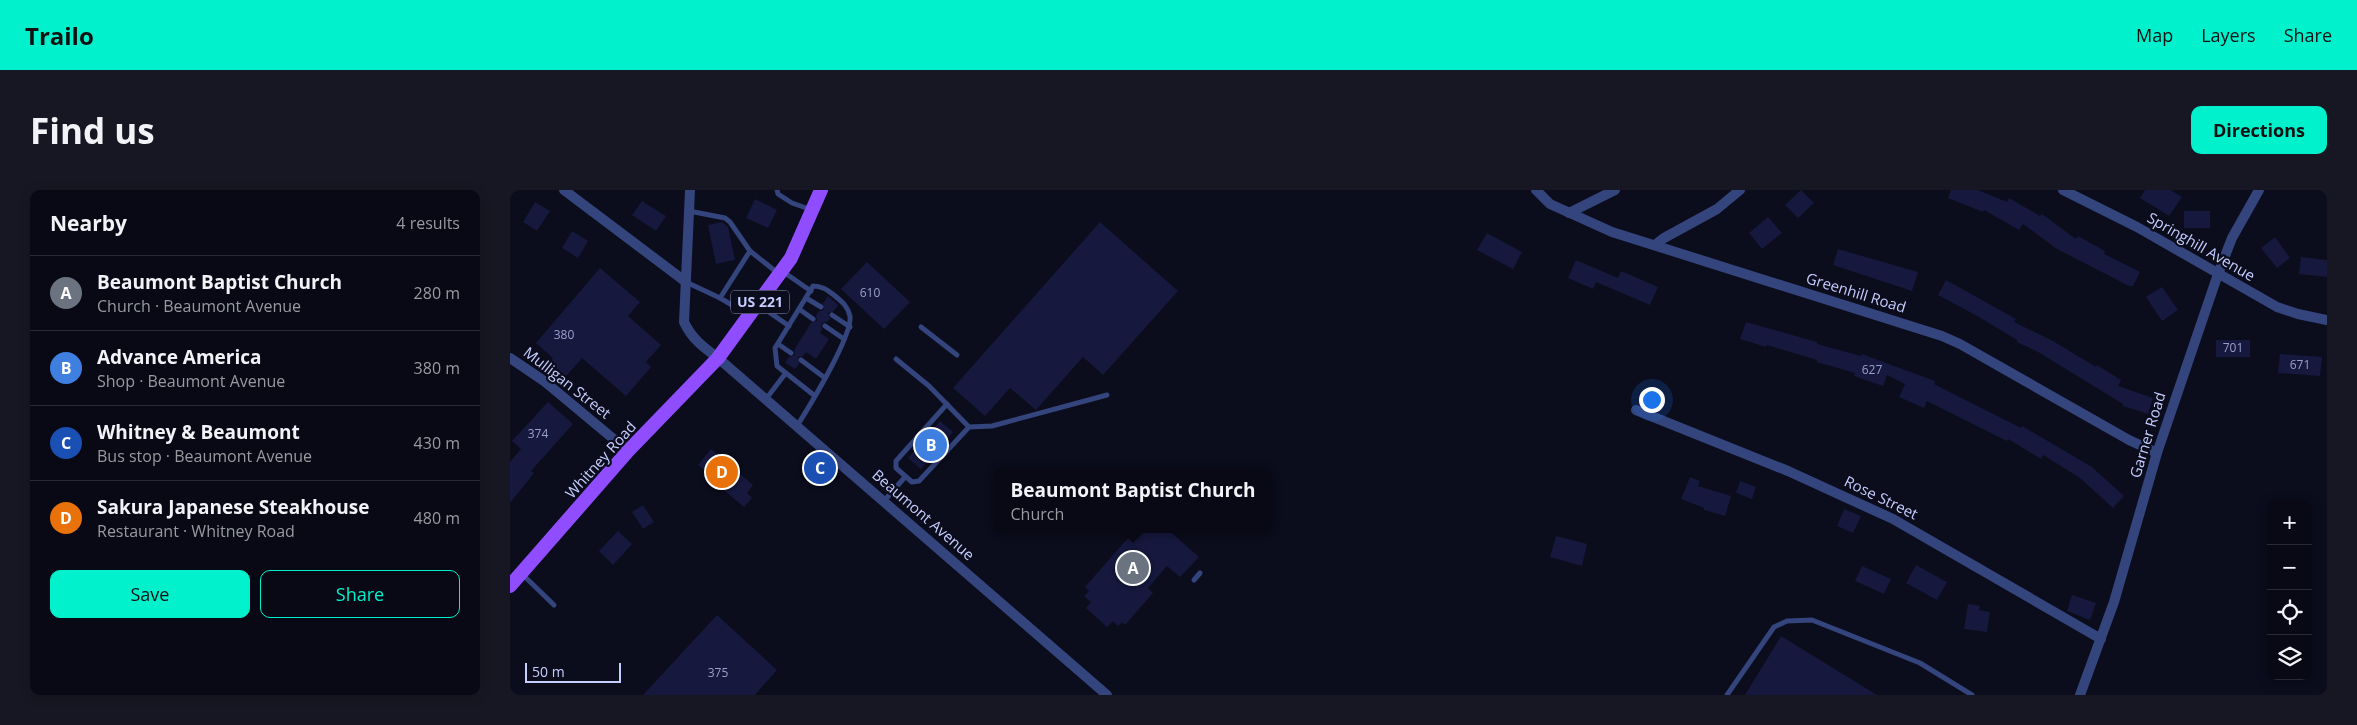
<!DOCTYPE html>
<meta charset="utf-8">
<style>
body{margin:0;font-family:"Open Sans",sans-serif;background:#161722;color:#f1f3f6}
.controls{position:absolute;right:15px;bottom:15px;display:grid;overflow:hidden;border-radius:10px;box-shadow:0 2px 12px #0003}
.controls button{width:45px;height:45px;display:grid;place-items:center;padding:0;border:0;border-bottom:1px solid #292a34;background:#080915;color:#f1f3f6;font:25px sans-serif}
.scale{position:absolute;left:15px;bottom:12px;width:96px;box-sizing:border-box;padding-left:5px;border:2px solid #c6ceff;border-top:0;font-size:14px;line-height:18px;white-space:nowrap;color:#c6ceff;-webkit-text-stroke:4px #0b0c1c;paint-order:stroke}
.you{position:absolute;left:1141px;top:209px;width:18px;height:18px;margin:-12px;border:4px solid #fff;border-radius:50%;background:#1a73e8;box-shadow:0 0 0 8px #1a73e833}
.badge{display:grid;place-items:center;width:32px;height:32px;border-radius:50%;background:#00f1cc;color:#fff;font-size:16px;font-weight:700}
.pin{position:absolute;translate:-50% -50%;border:2px solid #fff;box-shadow:0 1px 5px #0006}
.popup{position:absolute;left:484px;top:278px;width:278px;height:65px;box-sizing:border-box;display:grid;place-content:center;border-radius:10px;background:#080915;filter:drop-shadow(0 1px 4px #0005);font-size:16px;white-space:nowrap;color:#989aa0}
.popup b{font-size:19px;color:#f1f3f6}
.popup::after{content:'';position:absolute;left:50%;top:100%;margin-left:-10px;border:10px solid transparent;border-top-color:#080915}
.list{margin:0;padding:0;list-style:none}
h2{display:flex;justify-content:space-between;align-items:center;height:65px;margin:0;padding:0 20px;font-size:21px}
h2 small{font-size:16px;font-weight:400;color:#989aa0}
.list li{display:grid;grid-template-columns:32px 1fr auto;gap:15px;align-items:center;box-sizing:border-box;height:75px;padding:0 20px;border-top:1px solid #292a34}
.list b{display:block;font-size:19px;white-space:nowrap}
.list p{margin:0;font-size:16px;white-space:nowrap;color:#989aa0}
.list em{font-size:16px;font-style:normal;color:#989aa0}
.actions{display:flex;gap:10px;padding:15px 20px}
.actions a{flex:1;padding:11px 0;border:1px solid #00f1cc;border-radius:10px;text-align:center;font-size:18px;color:#00f1cc}
.actions .main{background:#00f1cc;color:#111}
.icon{flex:none;width:28px;height:28px;fill:none;stroke:currentColor;stroke-width:2;stroke-linecap:round;stroke-linejoin:round}
.map{position:relative;flex:none;width:1817px;height:505px;overflow:hidden;border-radius:10px}
header{display:flex;align-items:center;gap:30px;box-sizing:border-box;height:70px;padding:0 25px;background:#00f1cc;color:#111}
header strong{font-size:24px}
nav{display:flex;gap:28px;margin-inline-start:auto;font-size:18px}
.intro{display:flex;align-items:center;justify-content:space-between;box-sizing:border-box;height:120px;padding:0 30px}
h1{margin:0;font-size:35px}
.button{padding:12px 22px;border-radius:10px;background:#00f1cc;color:#111;font-size:18px;font-weight:700}
main{display:flex;gap:30px;padding:0 30px}
aside{flex:1;background:#080915;border-radius:10px;box-shadow:0 2px 12px #0003}
.map>svg:first-child{display:block}
</style>
<header>
<strong>Trailo</strong>
<nav><a>Map</a><a>Layers</a><a>Share</a></nav>
</header>
<div class="intro"><h1>Find us</h1><a class="button">Directions</a></div>
<main>
<aside>
<h2>Nearby<small>4 results</small></h2>
<ul class="list">
<li><span class="badge" style="background:#6b7280">A</span><div><b>Beaumont Baptist Church</b><p>Church · Beaumont Avenue</p></div><em>280 m</em></li>
<li><span class="badge" style="background:#3f7fe0">B</span><div><b>Advance America</b><p>Shop · Beaumont Avenue</p></div><em>380 m</em></li>
<li><span class="badge" style="background:#1a4fb4">C</span><div><b>Whitney &amp; Beaumont</b><p>Bus stop · Beaumont Avenue</p></div><em>430 m</em></li>
<li><span class="badge" style="background:#e8710a">D</span><div><b>Sakura Japanese Steakhouse</b><p>Restaurant · Whitney Road</p></div><em>480 m</em></li>
</ul>
<div class="actions"><a class="main">Save</a><a>Share</a></div>
</aside>
<div class="map">
<svg width="1817" height="505" viewBox="0 0 1817 505">
<rect width="100%" height="100%" fill="#0b0c1c"/>
<g fill="#16183d">
<polygon points="1291,0 1304,13 1288,28 1275,15"/>
<polygon points="1441,0 1468,0 1497,12 1499,8 1530,26 1532,24 1566,49 1568,46 1595,61 1594,64 1630,82 1623,96 1619,96 1547,59 1513,34 1509,40 1474,20 1473,22 1438,8"/>
<polygon points="1635,0 1661,0 1672,7 1659,26 1630,8"/>
<polygon points="245,9 267,20 258,38 236,28"/>
<polygon points="132,11 156,26 146,41 122,25"/>
<polygon points="25,12 40,21 27,41 13,32"/>
<rect x="1674" y="21" width="26" height="17"/>
<polygon points="1258,27 1272,43 1252,59 1239,43"/>
<polygon points="212,32 218,37 225,70 206,74 198,35"/>
<polygon points="590,32 668,101 593,185 573,167 526,220 500,198 475,226 443,198"/>
<polygon points="62,41 78,51 68,68 52,58"/>
<polygon points="977,43 1012,62 1003,79 967,60"/>
<polygon points="1765,47 1780,68 1767,78 1751,58"/>
<polygon points="1328,59 1408,82 1402,101 1323,75"/>
<polygon points="1791,67 1817,70 1817,87 1789,84"/>
<polygon points="1066,70 1108,88 1111,81 1148,97 1140,115 1086,92 1083,99 1058,88"/>
<polygon points="357,72 400,112 374,139 331,99"/>
<polygon points="90,78 130,112 118,126 151,155 136,172 141,177 116,206 72,168 51,192 35,177 43,168 26,153"/>
<polygon points="1436,90 1506,129 1504,132 1543,151 1586,177 1587,175 1611,190 1608,196 1643,208 1638,224 1613,216 1613,214 1528,162 1507,152 1507,150 1469,127 1428,105"/>
<polygon points="1652,97 1668,120 1652,131 1636,107"/>
<polygon points="318,106 328,115 324,121 318,123 320,129 317,132 314,132 311,135 312,140 310,143 319,149 306,169 296,162 293,166 288,167 289,174 285,179 275,173 279,167 285,165 284,160 301,133 307,131 306,125 309,121 314,120 313,113"/>
<polygon points="1236,132 1307,152 1307,154 1351,166 1352,164 1425,191 1424,194 1511,238 1512,236 1582,277 1614,306 1603,318 1570,288 1533,265 1531,269 1498,249 1497,251 1417,211 1414,218 1389,207 1395,194 1377,185 1373,196 1344,186 1345,183 1307,172 1307,170 1257,155 1256,157 1230,149"/>
<rect x="1706" y="150" width="34" height="17"/>
<polygon points="1770,164 1812,167 1810,186 1768,183"/>
<polygon points="38,212 63,234 21,281 24,283 0,313 0,272 11,259 2,251"/>
<polygon points="430,231 443,242 411,279 398,268"/>
<polygon points="201,259 243,295 237,303 242,308 234,317 203,291 205,289 188,275"/>
<polygon points="1180,287 1190,291 1188,296 1221,306 1215,326 1194,320 1194,318 1171,309"/>
<polygon points="1230,291 1246,297 1242,309 1226,303"/>
<polygon points="133,315 144,332 133,339 122,322"/>
<polygon points="1334,319 1351,326 1343,343 1327,336"/>
<polygon points="626,339 657,339 689,367 670,387 657,376 638,398 643,403 615,435 612,432 608,436 603,431 597,437 576,418 581,412 574,406 579,401 575,397"/>
<polygon points="108,341 122,354 103,375 89,361"/>
<polygon points="1046,346 1077,354 1072,376 1040,367"/>
<polygon points="1406,375 1437,392 1427,410 1396,393"/>
<polygon points="1352,376 1381,389 1374,404 1345,391"/>
<polygon points="1562,405 1586,413 1580,430 1557,421"/>
<polygon points="1458,414 1470,416 1469,420 1480,422 1477,442 1454,439"/>
<polygon points="207,425 267,480 245,505 133,505"/>
<polygon points="1271,446 1367,505 1235,505"/>
</g>
<g fill="none" stroke-linecap="round" stroke-linejoin="round">
<g stroke="#34447c" stroke-width="5">
<polyline points="267,0 268,4 282,13 302,20"/>
<polyline points="179,21 215,28 220,32 240,61"/>
<polyline points="272,81 301,101"/>
<polyline points="176,92 210,108"/>
<polyline points="296,108 311,117"/>
<polyline points="249,115 279,136"/>
<polyline points="289,119 303,129"/>
<polyline points="239,125 210,108 240,61 269,84"/>
<polyline points="322,125 340,137"/>
<polyline points="315,136 334,149"/>
<polyline points="411,137 447,165"/>
<polyline points="268,154 281,163"/>
<polyline points="386,169 419,196 459,237"/>
<polyline points="291,170 315,188"/>
<polyline points="256,209 275,184"/>
<polyline points="437,214 386,271 386,278 402,292 409,291 459,237 482,236 597,205"/>
<path d="M 287,236 C 299,217 343,145 340,126 C 338,116 331,111 324,105 C 317,100 312,96 303,96 L 265,158 L 267,176 L 305,206"/>
<polyline points="374,311 395,287"/>
<polyline points="12,384 44,415"/>
<polyline points="684,390 690,383"/>
<polyline points="1217,505 1264,437 1277,431 1302,430 1410,473 1462,505"/>
</g>
<g stroke="#34447c" stroke-width="10">
<polyline points="54,0 176,92"/>
<path d="M 180,0 L 174,132 C 182,149 193,157 208,168"/>
<polyline points="1026,0 1040,14 1102,42 1432,146 1450,154 1619,250 1647,263"/>
<polyline points="1553,0 1627,37 1767,117 1788,124 1817,130"/>
<polyline points="1059,23 1105,0"/>
<polyline points="1145,55 1154,48 1207,19 1230,0"/>
<polyline points="0,168 34,191 118,261"/>
<polyline points="1126,220 1278,281 1383,329 1591,449"/>
<polyline points="1570,505 1604,412 1647,263 1708,84 1722,48 1749,0"/>
</g>
<polyline stroke="#34447c" stroke-width="10" points="208,168 597,505"/>
<polyline stroke="#8f4dff" stroke-width="14" points="0,396 118,261 208,168 281,68 311,0"/>
</g>
<g text-anchor="middle" stroke-width="4.5" stroke-linejoin="round" paint-order="stroke">
<g font-size="12" fill="#9aa0ce">
<text x="360" y="107">610</text>
<text x="54" y="149">380</text>
<text x="1723" y="162">701</text>
<text x="1790" y="179">671</text>
<text x="1362" y="184">627</text>
<text x="28" y="248">374</text>
<text x="208" y="487">375</text>
</g>
<rect fill="#0b0c1c" stroke="#8e94bb" stroke-width="1" x="221" y="100.5" width="58" height="23" rx="4"/>
<g font-size="14" font-weight="bold" fill="#c6ceff">
<text x="250" y="117">US 221</text>
</g>
<g font-size="15" fill="#c6ceff" stroke="#0b0c1c">
<text transform="translate(1691 57) rotate(30)" y="5">Springhill Avenue</text>
<text transform="translate(1346 103) rotate(17)" y="5">Greenhill Road</text>
<text transform="translate(57 193) rotate(38)" y="5">Mulligan Street</text>
<text transform="translate(1638 245) rotate(-73)" y="5">Garner Road</text>
<text transform="translate(91 270) rotate(-48)" y="5">Whitney Road</text>
<text transform="translate(1371 308) rotate(26)" y="5">Rose Street</text>
<text transform="translate(413 325) rotate(41)" y="5">Beaumont Avenue</text>
</g>
</g>
</svg>
<div class="controls">
<button>+</button>
<button>−</button>
<button><svg class="icon" aria-label="locate" viewBox="0 0 24 24"><circle cx="12" cy="12" r="6"/><path d="M12 2v4M12 18v4M2 12h4M18 12h4"/></svg></button>
<button><svg class="icon" aria-label="layers" viewBox="0 0 24 24"><path d="M12 4l9 5-9 5-9-5zM3 14l9 5 9-5"/></svg></button>
</div>
<div class="scale">50 m</div>
<div class="you"></div>
<div class="pin badge" style="left:623px;top:378px;background:#6b7280">A</div>
<div class="popup"><b>Beaumont Baptist Church</b>Church</div>
<div class="pin badge" style="left:421px;top:255px;background:#3f7fe0">B</div>
<div class="pin badge" style="left:310px;top:278px;background:#1a4fb4">C</div>
<div class="pin badge" style="left:212px;top:282px;background:#e8710a">D</div>
</div>
</main>
